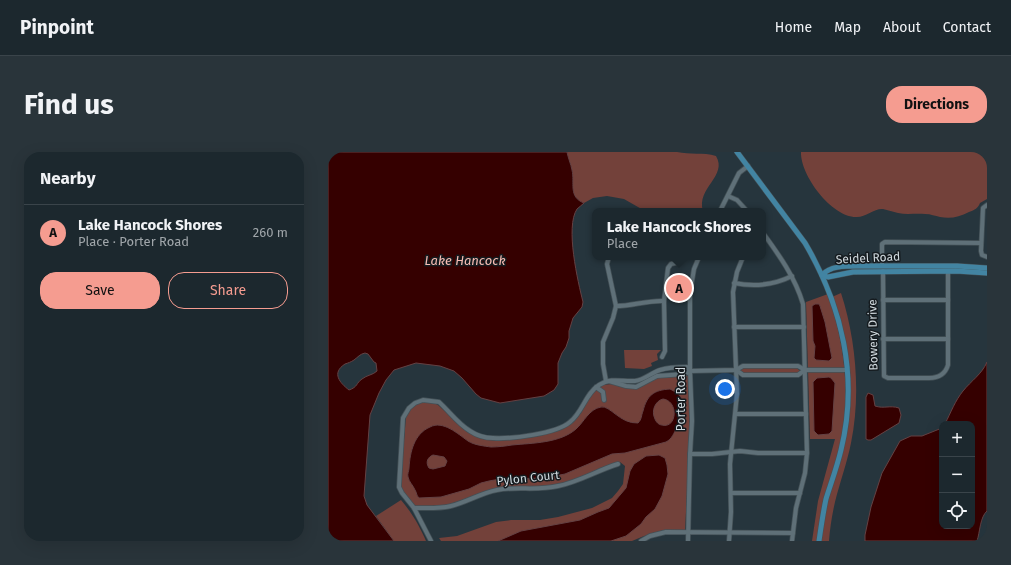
<!DOCTYPE html>
<meta charset="utf-8">
<style>
body{margin:0;font-family:"Fira Sans",sans-serif;background:#29343a;color:#f1f3f6}
.controls{position:absolute;right:12px;bottom:12px;display:grid;overflow:hidden;border-radius:8px;box-shadow:0 4px 16px #0002}
.controls button{width:36px;height:36px;display:grid;place-items:center;padding:0;border:0;border-bottom:1px solid #3a444a;background:#1c282e;color:#f1f3f6;font:20px sans-serif}
.you{position:absolute;left:397px;top:237px;width:14px;height:14px;margin:-10px;border:3px solid #fff;border-radius:50%;background:#1a73e8;box-shadow:0 0 0 6px #1a73e833}
.badge{display:grid;place-items:center;width:26px;height:26px;border-radius:50%;background:#f59c90;color:#111;font-size:13px;font-weight:700}
.pin{position:absolute;translate:-50% -50%;border:2px solid #fff;box-shadow:0 1px 4px #0006}
.popup{position:absolute;left:264px;top:56px;width:174px;height:52px;box-sizing:border-box;display:grid;place-content:center;border-radius:8px;background:#1c282e;filter:drop-shadow(0 1px 3px #0005);font-size:13px;white-space:nowrap;color:#a0a6aa}
.popup b{font-size:15px;color:#f1f3f6}
.popup::after{content:'';position:absolute;left:50%;top:100%;margin-left:-8px;border:8px solid transparent;border-top-color:#1c282e}
.list{margin:0;padding:0;list-style:none}
h2{display:flex;justify-content:space-between;align-items:center;height:52px;margin:0;padding:0 16px;font-size:17px}
h2 small{font-size:13px;font-weight:400;color:#a0a6aa}
.list li{display:grid;grid-template-columns:26px 1fr auto;gap:12px;align-items:center;box-sizing:border-box;height:56px;padding:0 16px;border-top:1px solid #3a444a}
.list b{display:block;font-size:15px;white-space:nowrap}
.list p{margin:0;font-size:13px;white-space:nowrap;color:#a0a6aa}
.list em{font-size:13px;font-style:normal;color:#a0a6aa}
.actions{display:flex;gap:8px;padding:12px 16px}
.actions a{flex:1;padding:9px 0;border:1px solid #f59c90;border-radius:16px;text-align:center;font-size:14px;color:#f59c90}
.actions .main{background:#f59c90;color:#111}
.icon{flex:none;width:22px;height:22px;fill:none;stroke:currentColor;stroke-width:2;stroke-linecap:round;stroke-linejoin:round}
.map{position:relative;flex:none;width:659px;height:389px;overflow:hidden;border-radius:16px}
header{display:flex;align-items:center;gap:24px;box-sizing:border-box;height:56px;padding:0 20px;background:#1c282e;border-bottom:1px solid #3a444a}
header strong{font-size:19px}
nav{display:flex;gap:22px;margin-inline-start:auto;font-size:14px}
.intro{display:flex;align-items:center;justify-content:space-between;box-sizing:border-box;height:96px;padding:0 24px}
h1{margin:0;font-size:28px}
.button{padding:10px 18px;border-radius:16px;background:#f59c90;color:#111;font-size:14px;font-weight:700}
main{display:flex;gap:24px;padding:0 24px}
aside{flex:1;background:#1c282e;border-radius:16px;box-shadow:0 4px 16px #0002}
.map>svg:first-child{display:block}
</style>
<header>
<strong>Pinpoint</strong>
<nav><a>Home</a><a>Map</a><a>About</a><a>Contact</a></nav>
</header>
<div class="intro"><h1>Find us</h1><a class="button">Directions</a></div>
<main>
<aside>
<h2>Nearby<small></small></h2>
<ul class="list">
<li><span class="badge">A</span><div><b>Lake Hancock Shores</b><p>Place · Porter Road</p></div><em>260 m</em></li>
</ul>
<div class="actions"><a class="main">Save</a><a>Share</a></div>
</aside>
<div class="map">
<svg width="659" height="389" viewBox="0 0 659 389">
<rect width="100%" height="100%" fill="#26353d"/>
<g fill="#73413a">
<path d="M 239,0 L 349,0 C 362,3 375,0 388,4 C 400,24 368,36 375,59 L 317,59 L 296,47 L 279,44 L 265,46 L 256,51 C 240,45 247,31 244,18 C 243,12 240,6 239,0 Z"/>
<path d="M 473,0 L 659,0 L 659,47 L 652,51 C 650,56 647,58 641,60 C 631,65 623,67 612,65 C 607,64 603,62 597,62 C 588,61 579,63 570,61 C 565,60 560,58 555,57 C 547,56 538,65 529,65 C 504,66 472,23 473,0 Z"/>
<path d="M 513,141 C 528,187 533,243 523,291 C 519,311 512,330 507,350 C 504,363 502,376 501,389 L 491,389 L 493,371 L 517,275 L 519,218 L 504,145 Z"/>
<path d="M 500,142 C 513,181 520,220 517,261 C 513,304 499,347 490,389 L 484,389 L 490,349 L 507,287 L 482,287 L 478,150 Z"/>
<polygon points="296,198 333,198 329,202 330,208 323,211 324,214 316,217 297,216"/>
<polygon points="416,216 469,216 472,219 469,222 415,222 413,220 413,217"/>
<polygon points="358,223 361,225 363,272 357,378 316,384 304,389 113,389 111,386 129,384 168,370 183,368 212,368 230,365 264,356 284,346 290,339 295,332 297,314 292,310 273,316 250,327 225,334 162,338 120,353 87,355 74,339 72,332 78,265 83,256 90,252 93,250 104,250 110,253 132,273 157,286 225,280 249,265 253,261 260,246 268,237 274,233 284,232 302,236 309,236 328,226"/>
<path d="M 73,348 C 84,361 91,373 98,389 L 66,389 L 48,364 Z"/>
</g>
<g fill="#350000" stroke="#644143" fill-rule="evenodd">
<path d="M 0,0 L 239,0 C 240,6 243,12 244,18 C 247,31 240,45 256,51 C 254,53 251,55 249,57 C 237,75 250,130 255,150 L 254,155 L 245,166 L 241,179 L 241,186 L 238,195 L 234,201 L 230,211 L 230,232 L 226,238 L 216,244 L 172,251 L 153,246 L 148,242 L 134,226 L 126,219 L 112,214 L 88,211 L 66,218 L 58,228 L 51,241 L 42,263 L 36,344 L 39,353 L 66,389 L 0,389 ZM 37,201 L 40,202 L 46,210 L 48,211 L 49,219 C 45,223 39,223 34,227 C 28,231 30,235 21,238 C 12,231 3,221 17,212 C 20,211 23,210 26,208 C 30,205 32,202 37,201 Z"/>
<polygon points="487,152 491,152 492,154 497,170 504,206 501,209 488,208 486,206 487,194 485,189 484,154"/>
<path d="M 659,210 L 659,359 C 652,365 652,380 649,389 L 537,389 L 537,383 L 543,355 L 554,321 L 572,289 L 583,284 L 594,284 L 614,276 L 614,374 L 644,374 L 644,272 L 617,272 C 623,260 627,249 635,239 C 643,229 654,222 659,210 Z"/>
<polygon points="501,225 503,226 507,231 504,279 501,282 490,283 486,279 485,230 489,226"/>
<path d="M 342,237 C 361,246 358,260 349,275 C 346,281 344,287 338,290 L 297,301 L 284,302 L 237,322 L 216,326 L 172,327 L 161,329 L 153,331 L 141,337 L 113,345 L 91,346 C 88,343 89,341 87,338 C 85,333 81,330 80,325 C 79,322 81,319 81,316 C 82,300 86,282 102,275 C 115,268 130,282 140,289 C 146,293 156,294 163,295 C 170,295 178,294 184,293 C 205,291 232,291 248,277 C 256,270 261,257 273,255 C 282,253 292,272 310,271 C 314,267 313,264 315,259 C 319,243 326,238 342,237 ZM 335,247 C 351,249 349,277 334,273 C 331,273 328,270 327,267 C 323,259 327,249 335,247 ZM 105,303 L 116,305 L 119,309 L 117,314 L 105,317 L 101,316 C 97,310 100,305 105,303 Z"/>
<path d="M 540,241 L 545,243 L 547,254 C 556,257 562,253 571,256 L 573,263 L 571,271 L 543,288 L 540,288 L 538,287 L 538,245 Z"/>
<polygon points="331,303 337,306 339,313 340,322 334,344 327,357 318,365 313,372 298,384 283,389 170,389 193,379 252,368 270,360 281,356 298,336 302,319 306,312 318,304"/>
</g>
<g fill="none" stroke-linecap="round" stroke-linejoin="round">
<defs>
<g id="minor">
<polyline points="400,44 409,48 419,59"/>
<polyline points="659,53 655,56 653,99 654,103 659,105"/>
<polyline points="392,59 411,21 420,14"/>
<path d="M 435,81 C 451,103 467,125 475,152 L 479,301 L 477,321 L 468,356 L 464,389"/>
<polyline points="554,114 554,92 557,90 653,91"/>
<path d="M 555,119 L 556,224 L 560,226 L 601,226 C 610,226 617,223 620,213 L 620,119"/>
<path d="M 406,131 C 426,135 446,133 464,124"/>
<polyline points="555,148 620,148"/>
<path d="M 288,154 C 304,154 320,148 336,149"/>
<polyline points="406,175 476,175"/>
<polyline points="555,187 620,187"/>
<polyline points="334,205 337,199 336,149 340,116 343,112 352,110"/>
<polyline points="408,218 415,223 470,223 477,218"/>
<polyline points="278,229 275,212 275,190 285,166 288,154 279,112 281,105"/>
<polyline points="281,229 298,234 308,235 329,224 357,222 362,219 408,218 415,214 470,214 477,218 519,218"/>
<polyline points="268,235 275,240 276,248"/>
<polyline points="408,262 478,262"/>
<polyline points="362,302 384,302 412,299 430,301 479,301"/>
<polyline points="403,341 472,341"/>
<path d="M 86,356 C 98,356 111,357 123,354 C 139,350 153,341 169,338 C 189,334 209,339 230,334 C 251,330 270,318 290,312"/>
<path d="M 103,389 L 86,356 L 74,341 L 71,335 L 75,266 L 81,256 L 87,251 L 95,248 L 111,250 C 121,259 130,272 142,279 C 148,283 157,286 165,286 C 183,287 228,282 242,270 C 255,260 257,242 271,233 C 284,225 294,230 307,229 C 316,228 323,221 332,218 C 341,215 350,215 359,215 L 362,219"/>
<polyline points="313,389 322,384 338,380 465,381"/>
<polyline points="360,389 362,302 364,269 362,219 362,141 366,117 371,105"/>
<polyline points="401,389 403,360 402,312 409,242 405,140 409,120 415,105"/>
</g>
<g id="major">
<path d="M 409,0 L 477,91 C 514,154 531,225 513,298 C 509,315 503,331 498,347 C 495,361 493,375 491,389"/>
<path d="M 494,123 C 502,114 517,114 528,114 L 629,114 L 659,116"/>
<polyline points="494,123 500,125 525,120 628,119 659,121"/>
</g>
</defs>
<use href="#minor" stroke="#445157" stroke-width="5.5"/>
<use href="#major" stroke="#445157" stroke-width="6"/>
<use href="#minor" stroke="#5f7078" stroke-width="4"/>
<use href="#major" stroke="#4284a2" stroke-width="5"/>
</g>
<g text-anchor="middle" stroke-width="3" stroke-linejoin="round" paint-order="stroke">
<g font-size="12" fill="#d0d9de" stroke="#151b1f">
<text transform="translate(540 106) rotate(-3)" y="4">Seidel Road</text>
<text transform="translate(545 183) rotate(-91)" y="4">Bowery Drive</text>
<text transform="translate(353 247) rotate(-90)" y="4">Porter Road</text>
<text transform="translate(200 326) rotate(-6)" y="4">Pylon Court</text>
</g>
<g font-size="13" font-style="italic" fill="#f9bdb4" stroke="#151b1f">
<text x="137" y="113">Lake Hancock</text>
</g>
</g>
</svg>
<div class="controls">
<button>+</button>
<button>−</button>
<button><svg class="icon" aria-label="locate" viewBox="0 0 24 24"><circle cx="12" cy="12" r="6"/><path d="M12 2v4M12 18v4M2 12h4M18 12h4"/></svg></button>
</div>
<div class="you"></div>
<div class="pin badge" style="left:351px;top:136px">A</div>
<div class="popup"><b>Lake Hancock Shores</b>Place</div>
</div>
</main>
